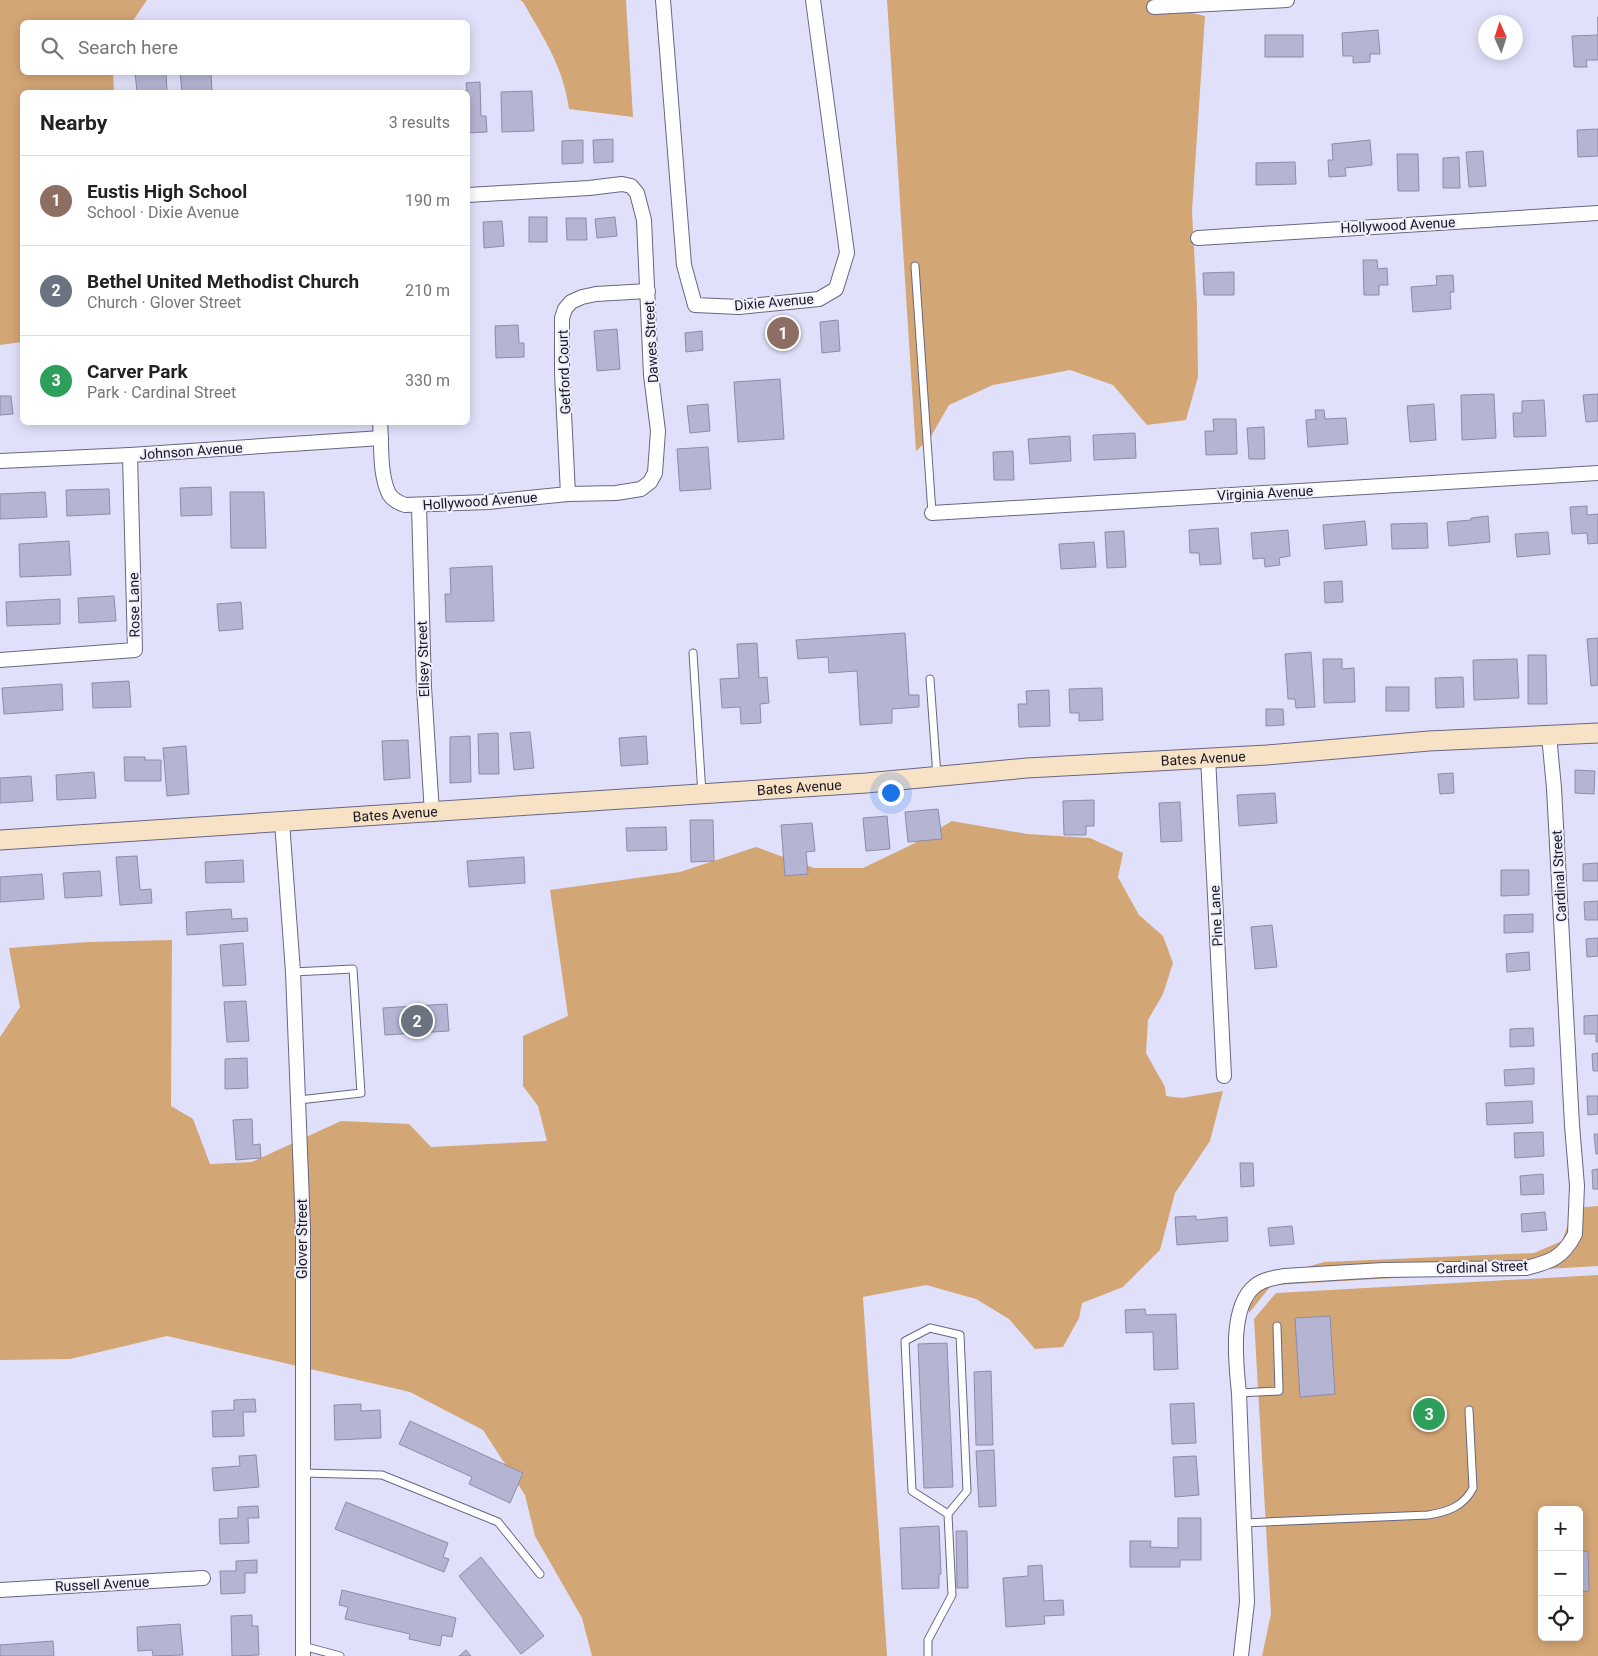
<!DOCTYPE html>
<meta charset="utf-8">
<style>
body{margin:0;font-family:Roboto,sans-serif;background:#f2f2f2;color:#222}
.controls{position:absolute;right:15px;bottom:15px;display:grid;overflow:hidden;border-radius:8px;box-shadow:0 2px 12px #0003}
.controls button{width:45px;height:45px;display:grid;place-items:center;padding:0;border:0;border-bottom:1px solid #e0e0e0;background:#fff;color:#222;font:25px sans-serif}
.compass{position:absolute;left:1478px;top:15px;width:45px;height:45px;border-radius:50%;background:#fff;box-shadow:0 2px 12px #0003;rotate:357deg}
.you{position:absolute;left:890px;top:792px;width:18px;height:18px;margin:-12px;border:4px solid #fff;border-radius:50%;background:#1a73e8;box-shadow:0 0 0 8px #1a73e833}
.badge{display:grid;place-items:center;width:32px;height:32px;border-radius:50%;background:#0f766e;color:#fff;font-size:16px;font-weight:700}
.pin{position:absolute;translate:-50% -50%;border:2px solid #fff;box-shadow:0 1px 5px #0006}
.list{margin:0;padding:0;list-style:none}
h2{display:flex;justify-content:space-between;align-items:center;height:65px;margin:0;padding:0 20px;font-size:21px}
h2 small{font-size:16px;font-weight:400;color:#767676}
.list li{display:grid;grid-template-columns:32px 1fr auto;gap:15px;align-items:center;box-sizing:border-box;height:90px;padding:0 20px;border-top:1px solid #e0e0e0}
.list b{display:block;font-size:19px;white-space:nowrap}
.list p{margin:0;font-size:16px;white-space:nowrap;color:#767676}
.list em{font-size:16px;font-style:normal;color:#767676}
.icon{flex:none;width:28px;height:28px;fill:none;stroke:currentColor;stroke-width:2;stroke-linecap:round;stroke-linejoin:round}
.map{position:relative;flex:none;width:1598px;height:1656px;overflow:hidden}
.search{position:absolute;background:#fff;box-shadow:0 2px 12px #0003;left:20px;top:20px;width:450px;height:55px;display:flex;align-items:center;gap:12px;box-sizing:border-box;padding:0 18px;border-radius:8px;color:#767676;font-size:19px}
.panel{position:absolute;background:#fff;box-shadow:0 2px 12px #0003;left:20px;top:90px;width:450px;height:335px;border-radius:8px}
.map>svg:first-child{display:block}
</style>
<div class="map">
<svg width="1598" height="1656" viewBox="0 0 1598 1656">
<rect width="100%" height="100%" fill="#e1e0fa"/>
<g fill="#d3a675" fill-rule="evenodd">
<polygon points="0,0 147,0 132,22 22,22 22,72 113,73 114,92 22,92 22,342 0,345"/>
<path d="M 520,0 L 626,0 L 633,117 L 569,109 C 563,66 544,39 523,2 Z"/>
<polygon points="887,0 1151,0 1158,5 1205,16 1192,211 1197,306 1198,377 1186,420 1147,425 1113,385 1070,370 993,385 949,405 930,438 916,451"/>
<polygon points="952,821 1027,834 1090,838 1123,853 1118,877 1139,915 1163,936 1173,963 1163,994 1148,1020 1146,1053 1165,1087 1166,1096 1182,1098 1223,1091 1210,1141 1175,1193 1160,1250 1123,1287 1082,1303 1079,1318 1063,1347 1035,1349 1009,1319 976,1299 926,1285 863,1297 887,1656 592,1656 582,1618 535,1536 525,1495 483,1430 410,1392 167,1336 70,1359 0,1360 0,1037 20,1007 9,948 88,942 172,940 171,1106 193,1119 210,1164 252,1162 341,1121 409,1124 431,1147 547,1141 538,1106 523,1086 523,1036 568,1016 550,890 680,872 756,847 814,868 863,868 911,845"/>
<polygon points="1598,1206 1598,1266 1275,1285 1270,1287 1249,1313 1249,1306 1271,1277 1324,1262 1534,1253 1562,1241 1574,1208"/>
<path d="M 1598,1275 L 1598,1656 L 1262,1656 L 1271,1614 L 1254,1319 L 1276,1293 ZM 1542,1510 L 1579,1510 L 1579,1637 L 1542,1637 Z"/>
</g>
<g fill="#b5b4d3" stroke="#8d8ba9">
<polygon points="1598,17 1598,60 1586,60 1587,67 1574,67 1572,36 1598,35"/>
<polygon points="1378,30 1380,54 1370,54 1370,62 1353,63 1353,56 1343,56 1342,33"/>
<rect x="1265" y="35" width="38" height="22"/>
<polygon points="135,72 166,72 167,92 137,92"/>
<polygon points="180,72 211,72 212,92 182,92"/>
<polygon points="480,82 481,116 486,116 487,132 468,133 468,92 457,92 457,91 467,91 466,83"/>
<polygon points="439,91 439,92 413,92"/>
<polygon points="532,91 534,131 502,132 501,92"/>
<polygon points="1598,129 1598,156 1578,157 1577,130"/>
<polygon points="613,139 613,162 594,163 593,140"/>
<polygon points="583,140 583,163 562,164 562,141"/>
<polygon points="1370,140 1372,165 1345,168 1346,176 1329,177 1328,160 1333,160 1332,144"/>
<polygon points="1483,151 1486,186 1469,187 1466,152"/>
<polygon points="1397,154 1418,154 1419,191 1398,191"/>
<polygon points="1459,157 1460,188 1443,188 1443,158"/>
<polygon points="1295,162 1296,184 1256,185 1256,163"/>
<rect x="529" y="217" width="18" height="25"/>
<polygon points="615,217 617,236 597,238 595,219"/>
<polygon points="566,218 586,218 587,240 567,240"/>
<polygon points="502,221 504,246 484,248 483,222"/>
<polygon points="1363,260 1377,260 1378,269 1387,268 1388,285 1379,285 1379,295 1364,295"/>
<polygon points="1234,272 1234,295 1204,295 1203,273"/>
<polygon points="1453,275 1454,292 1450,292 1451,309 1413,312 1411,287 1437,285 1436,276"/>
<polygon points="838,320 840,351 822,353 820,322"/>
<polygon points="518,325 519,343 524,343 524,357 496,358 495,326"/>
<polygon points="617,329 620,369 597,371 594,331"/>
<polygon points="702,331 703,350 686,352 685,333"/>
<polygon points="780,379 784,439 738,442 734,382"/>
<polygon points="1494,394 1496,438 1462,440 1461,395"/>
<polygon points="1598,394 1598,421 1586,422 1583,395"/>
<polygon points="0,396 11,396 13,414 0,415"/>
<polygon points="1544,400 1546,436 1514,437 1513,413 1522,413 1522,401"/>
<polygon points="708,404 710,431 690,433 687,406"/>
<polygon points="1434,404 1436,440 1410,442 1407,406"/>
<polygon points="1315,410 1324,410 1325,419 1346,418 1348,444 1308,447 1306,420 1316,419"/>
<polygon points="1213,419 1236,419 1237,454 1206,455 1205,431 1214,431"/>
<polygon points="1264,427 1265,459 1249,459 1247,428"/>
<polygon points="1135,433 1136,458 1094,460 1093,435"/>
<polygon points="1070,436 1071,461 1030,464 1028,439"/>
<polygon points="708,447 711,489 680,491 677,449"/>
<polygon points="1013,451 1014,480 994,480 993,452"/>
<polygon points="211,487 212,515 181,516 180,488"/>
<polygon points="109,489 110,514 67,516 66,490"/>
<polygon points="45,492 47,517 0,519 0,494"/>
<polygon points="230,492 264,492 266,548 231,548"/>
<polygon points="1587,506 1587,515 1598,514 1598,543 1588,544 1587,533 1572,534 1570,507"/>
<polygon points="1488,516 1490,542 1449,546 1447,522 1471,520 1471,518"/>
<polygon points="1365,521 1367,545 1325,549 1323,525"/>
<polygon points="1427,523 1428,548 1392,549 1391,524"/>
<polygon points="1218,528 1221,564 1200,565 1199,553 1190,553 1189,530"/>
<polygon points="1288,530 1290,556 1279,558 1280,565 1265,567 1264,558 1253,559 1251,533"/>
<polygon points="1124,531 1126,567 1107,568 1105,532"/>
<polygon points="1548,532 1550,554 1517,557 1515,534"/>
<polygon points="69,541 71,575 20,577 19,544"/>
<polygon points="1094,542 1096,567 1061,569 1059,544"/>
<polygon points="492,566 494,621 446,622 445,594 451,594 450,568"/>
<polygon points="1342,581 1343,602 1325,603 1324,582"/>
<polygon points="114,596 116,621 79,623 78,598"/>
<polygon points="60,599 60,624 7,626 6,602"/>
<polygon points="241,602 243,629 219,631 217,604"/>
<polygon points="905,633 909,695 919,695 919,707 892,709 892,723 860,725 857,671 829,673 828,657 798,659 796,640"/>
<polygon points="1598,638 1598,685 1591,686 1587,639"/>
<polygon points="757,643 759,678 767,677 769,703 760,704 761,723 741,724 740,707 722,708 720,679 739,678 737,644"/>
<polygon points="1311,652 1315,707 1296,708 1295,699 1288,699 1285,654"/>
<polygon points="1528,655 1546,655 1547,704 1528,704"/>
<polygon points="1323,659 1342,659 1342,669 1354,668 1355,702 1324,703"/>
<polygon points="1517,659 1519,698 1474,700 1473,660"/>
<polygon points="1463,677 1464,707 1436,708 1435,678"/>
<polygon points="129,681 131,707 93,708 92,683"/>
<polygon points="62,684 63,710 4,714 2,688"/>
<rect x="1386" y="687" width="23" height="24"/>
<polygon points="1102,688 1103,720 1079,721 1079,713 1070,713 1069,689"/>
<polygon points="1049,690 1050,726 1019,727 1018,704 1027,704 1026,691"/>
<polygon points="1266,709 1283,709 1284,725 1266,726"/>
<polygon points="530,732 534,768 514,770 510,733"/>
<polygon points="498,733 499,774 479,774 478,734"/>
<polygon points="470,736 471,782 450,783 450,737"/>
<polygon points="646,736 648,764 621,766 619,738"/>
<polygon points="408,740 410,778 384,780 382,741"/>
<polygon points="186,746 189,794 167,796 163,748"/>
<polygon points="124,757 145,757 145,760 161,760 161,781 125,781"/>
<polygon points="1575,770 1595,771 1594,794 1575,793"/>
<polygon points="94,772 96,798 57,800 56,775"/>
<polygon points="1453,773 1454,793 1440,794 1438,774"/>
<polygon points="31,776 33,801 0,803 0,778"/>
<polygon points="1275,793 1277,823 1239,826 1237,795"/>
<polygon points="1094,800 1094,826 1086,826 1086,835 1064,835 1063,801"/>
<polygon points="1180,802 1182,841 1161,842 1159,803"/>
<polygon points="938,809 942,839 908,842 905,812"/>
<polygon points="887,816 890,849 866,851 863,818"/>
<polygon points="690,820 713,820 714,861 691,862"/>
<polygon points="812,823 815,851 806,852 808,874 785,876 781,825"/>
<polygon points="666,827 667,850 627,851 626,828"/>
<polygon points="137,856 140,890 151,889 152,903 120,905 116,857"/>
<polygon points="524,857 525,883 469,887 467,861"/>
<polygon points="243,860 244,882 206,883 205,862"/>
<polygon points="1598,863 1598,881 1583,881 1583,864"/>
<polygon points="1501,870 1529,870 1529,895 1501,896"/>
<polygon points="100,871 102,896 65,898 63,873"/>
<polygon points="42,874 44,899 0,902 0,877"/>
<polygon points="1598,901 1598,920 1585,920 1584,902"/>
<polygon points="231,909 232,919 247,918 248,931 187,935 186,912"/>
<polygon points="1533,914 1533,932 1504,933 1504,915"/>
<polygon points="1272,925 1277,967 1255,969 1251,927"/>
<polygon points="1598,938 1598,956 1587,957 1586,939"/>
<polygon points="243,943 246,985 223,986 220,945"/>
<polygon points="1529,952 1530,970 1507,972 1506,954"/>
<polygon points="246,1001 249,1041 227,1042 224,1002"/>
<polygon points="447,1004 449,1031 385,1035 383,1008"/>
<polygon points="1598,1015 1598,1042 1596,1042 1596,1034 1584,1034 1584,1016"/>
<polygon points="1533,1028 1534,1046 1510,1047 1510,1029"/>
<polygon points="1598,1053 1598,1071 1593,1071 1592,1054"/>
<polygon points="247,1058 248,1088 225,1089 225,1059"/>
<polygon points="1534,1068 1534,1084 1505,1086 1504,1070"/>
<polygon points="1587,1096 1598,1096 1598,1114 1588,1115"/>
<polygon points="1532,1101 1533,1123 1487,1125 1486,1103"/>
<polygon points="252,1119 253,1145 260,1144 261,1158 236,1160 233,1120"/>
<polygon points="1543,1132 1544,1156 1515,1158 1514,1133"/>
<polygon points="1594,1134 1598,1134 1598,1154 1596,1154"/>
<polygon points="1240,1163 1253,1163 1254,1186 1241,1187"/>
<polygon points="1598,1169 1598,1189 1593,1189 1592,1170"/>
<polygon points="1543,1174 1544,1194 1521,1195 1520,1176"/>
<polygon points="1545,1212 1547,1230 1522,1232 1521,1214"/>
<polygon points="1196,1216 1196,1220 1227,1217 1228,1241 1177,1245 1175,1217"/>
<polygon points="1292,1226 1294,1244 1270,1246 1268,1228"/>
<polygon points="1145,1309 1146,1315 1176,1314 1178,1369 1154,1370 1153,1332 1126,1333 1125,1310"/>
<polygon points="1330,1316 1335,1394 1300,1397 1295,1318"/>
<polygon points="947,1343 953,1487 924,1488 918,1344"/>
<polygon points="991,1371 993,1445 976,1445 974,1372"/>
<polygon points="255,1399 256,1412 243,1412 244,1436 213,1437 212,1411 234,1410 234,1400"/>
<polygon points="1194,1403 1196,1443 1172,1444 1170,1404"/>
<polygon points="361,1404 361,1411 380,1410 381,1438 335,1440 334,1405"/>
<polygon points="410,1421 523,1473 510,1503 469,1484 472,1477 399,1444"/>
<polygon points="994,1450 996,1506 979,1507 976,1451"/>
<polygon points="256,1455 259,1487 214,1491 212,1468 240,1466 239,1456"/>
<polygon points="1196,1456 1199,1495 1175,1497 1173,1457"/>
<polygon points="346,1502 448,1543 443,1557 449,1559 444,1572 335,1529"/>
<polygon points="258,1506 259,1518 248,1518 249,1543 220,1544 219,1519 238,1518 238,1507"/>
<polygon points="1178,1518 1201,1518 1201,1560 1180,1560 1180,1567 1130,1567 1130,1541 1151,1541 1150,1547 1178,1548"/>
<polygon points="939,1526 941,1574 939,1574 939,1588 902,1589 900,1528"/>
<polygon points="956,1531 967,1531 968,1588 957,1588"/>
<polygon points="1588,1551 1589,1591 1579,1592 1579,1552"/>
<polygon points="481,1557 544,1636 521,1654 459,1576"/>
<polygon points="257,1560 257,1573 245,1573 245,1593 221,1594 220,1571 236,1571 236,1561"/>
<polygon points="1042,1565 1044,1601 1063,1600 1064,1615 1044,1616 1045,1624 1006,1627 1003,1578 1028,1576 1028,1566"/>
<polygon points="342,1590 456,1618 452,1637 442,1635 440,1646 409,1639 410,1634 345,1619 348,1607 339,1605"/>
<polygon points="252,1615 252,1626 258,1626 259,1655 232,1656 231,1616"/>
<polygon points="180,1624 183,1655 153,1656 152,1650 138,1651 137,1627"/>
<polygon points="53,1641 54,1656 0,1656 0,1645"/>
<polygon points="466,1650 471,1656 459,1656"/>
</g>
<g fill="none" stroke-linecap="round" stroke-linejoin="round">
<defs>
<g id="lane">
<polyline points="915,266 932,513"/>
<polyline points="693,653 702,794"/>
<polyline points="930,679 937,776"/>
<polyline points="293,972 353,969 361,1093 299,1100"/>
<polyline points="1239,1393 1279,1391 1277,1326"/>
<polyline points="302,1473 382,1475 498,1522 540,1574"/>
<path d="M 1244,1523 L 1428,1515 C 1448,1512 1464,1506 1473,1488 L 1469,1410"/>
<polyline points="303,1646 340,1656"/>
<polyline points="928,1656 928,1640 952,1595 948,1514 967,1491 960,1335 930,1328 905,1341 912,1491 948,1514"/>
</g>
<g id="street">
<polyline points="663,0 684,265 695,305 739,307 819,299 836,289 847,253 813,0"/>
<polyline points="1154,7 1287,0"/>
<polyline points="1198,238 1598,213"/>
<path d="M 380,422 C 382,445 379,473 389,494 C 393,500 399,503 405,505 L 488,502 L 568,494 L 616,493 L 641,489 L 650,482 L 655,473 L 658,431 L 651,375 L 644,220 L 637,193 L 631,186 L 622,184 L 589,188 L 468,195"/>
<polyline points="0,461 130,455 381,438"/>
<polyline points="568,494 562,373 562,318 565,309 571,302 582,297 596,294 648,291"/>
<polyline points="419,505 424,687 432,813"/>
<polyline points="932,513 1598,473"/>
<polyline points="0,660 135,650 130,455"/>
<polyline points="1208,757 1224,1076"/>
<polyline points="282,822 293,972 303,1228 303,1656"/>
<polyline points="0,1590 203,1578"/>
<path d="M 1241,1656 L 1247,1602 L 1239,1393 C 1236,1364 1229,1307 1255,1286 C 1263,1279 1274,1278 1284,1276 L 1383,1270 L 1526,1268 C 1550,1262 1563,1258 1575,1234 L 1577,1186 L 1572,1125 L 1554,788 L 1549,735"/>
</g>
<g id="secondary">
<path id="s1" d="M 0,840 L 866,783 L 1027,768 L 1267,755 L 1429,741 L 1598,733"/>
</g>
</defs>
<use href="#lane" stroke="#686683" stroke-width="9"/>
<use href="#street" stroke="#686683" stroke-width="16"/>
<use href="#secondary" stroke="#686683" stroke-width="21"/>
<use href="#lane" stroke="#fff" stroke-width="7"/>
<use href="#street" stroke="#fff" stroke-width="14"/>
<use href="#secondary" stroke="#f8e2c6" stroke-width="19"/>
</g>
<g text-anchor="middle" stroke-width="4" stroke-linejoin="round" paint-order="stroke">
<g font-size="14" fill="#171622" stroke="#efeffc">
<text transform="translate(1398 225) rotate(-3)" y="5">Hollywood Avenue</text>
<text transform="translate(774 302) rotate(-5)" y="5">Dixie Avenue</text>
<text transform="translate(651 342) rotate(-93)" y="5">Dawes Street</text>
<text transform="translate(564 372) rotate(-92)" y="5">Getford Court</text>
<text transform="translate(191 451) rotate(-4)" y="5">Johnson Avenue</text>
<text transform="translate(1265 493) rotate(-3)" y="5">Virginia Avenue</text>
<text transform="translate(480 501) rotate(-4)" y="5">Hollywood Avenue</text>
<text transform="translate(134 605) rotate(-91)" y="5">Rose Lane</text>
<text transform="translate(423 659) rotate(-92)" y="5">Ellsey Street</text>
<text dy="5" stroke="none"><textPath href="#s1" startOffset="1206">Bates Avenue</textPath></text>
<text dy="5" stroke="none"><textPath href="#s1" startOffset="801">Bates Avenue</textPath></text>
<text dy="5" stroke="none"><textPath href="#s1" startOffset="396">Bates Avenue</textPath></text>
<text transform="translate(1559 876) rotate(-93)" y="5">Cardinal Street</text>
<text transform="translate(1216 916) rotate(-93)" y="5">Pine Lane</text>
<text transform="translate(302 1239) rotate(-90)" y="5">Glover Street</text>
<text transform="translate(1482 1267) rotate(-2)" y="5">Cardinal Street</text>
<text transform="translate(102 1584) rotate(-3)" y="5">Russell Avenue</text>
</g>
</g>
</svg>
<div class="controls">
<button>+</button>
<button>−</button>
<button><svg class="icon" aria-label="locate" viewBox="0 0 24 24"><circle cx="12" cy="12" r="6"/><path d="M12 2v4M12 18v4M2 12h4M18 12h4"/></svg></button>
</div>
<svg class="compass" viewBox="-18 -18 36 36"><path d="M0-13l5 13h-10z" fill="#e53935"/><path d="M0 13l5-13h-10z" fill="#767676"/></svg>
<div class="you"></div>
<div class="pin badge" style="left:783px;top:333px;background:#8d6e63">1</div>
<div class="pin badge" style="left:417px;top:1021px;background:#6b7280">2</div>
<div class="pin badge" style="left:1429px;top:1414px;background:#2e9e5b">3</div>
<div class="search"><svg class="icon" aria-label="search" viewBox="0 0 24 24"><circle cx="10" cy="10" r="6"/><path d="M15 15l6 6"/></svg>Search here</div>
<section class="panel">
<h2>Nearby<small>3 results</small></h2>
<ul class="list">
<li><span class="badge" style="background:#8d6e63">1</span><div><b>Eustis High School</b><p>School · Dixie Avenue</p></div><em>190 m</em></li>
<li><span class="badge" style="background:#6b7280">2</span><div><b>Bethel United Methodist Church</b><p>Church · Glover Street</p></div><em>210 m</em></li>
<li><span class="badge" style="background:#2e9e5b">3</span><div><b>Carver Park</b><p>Park · Cardinal Street</p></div><em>330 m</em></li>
</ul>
</section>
</div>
